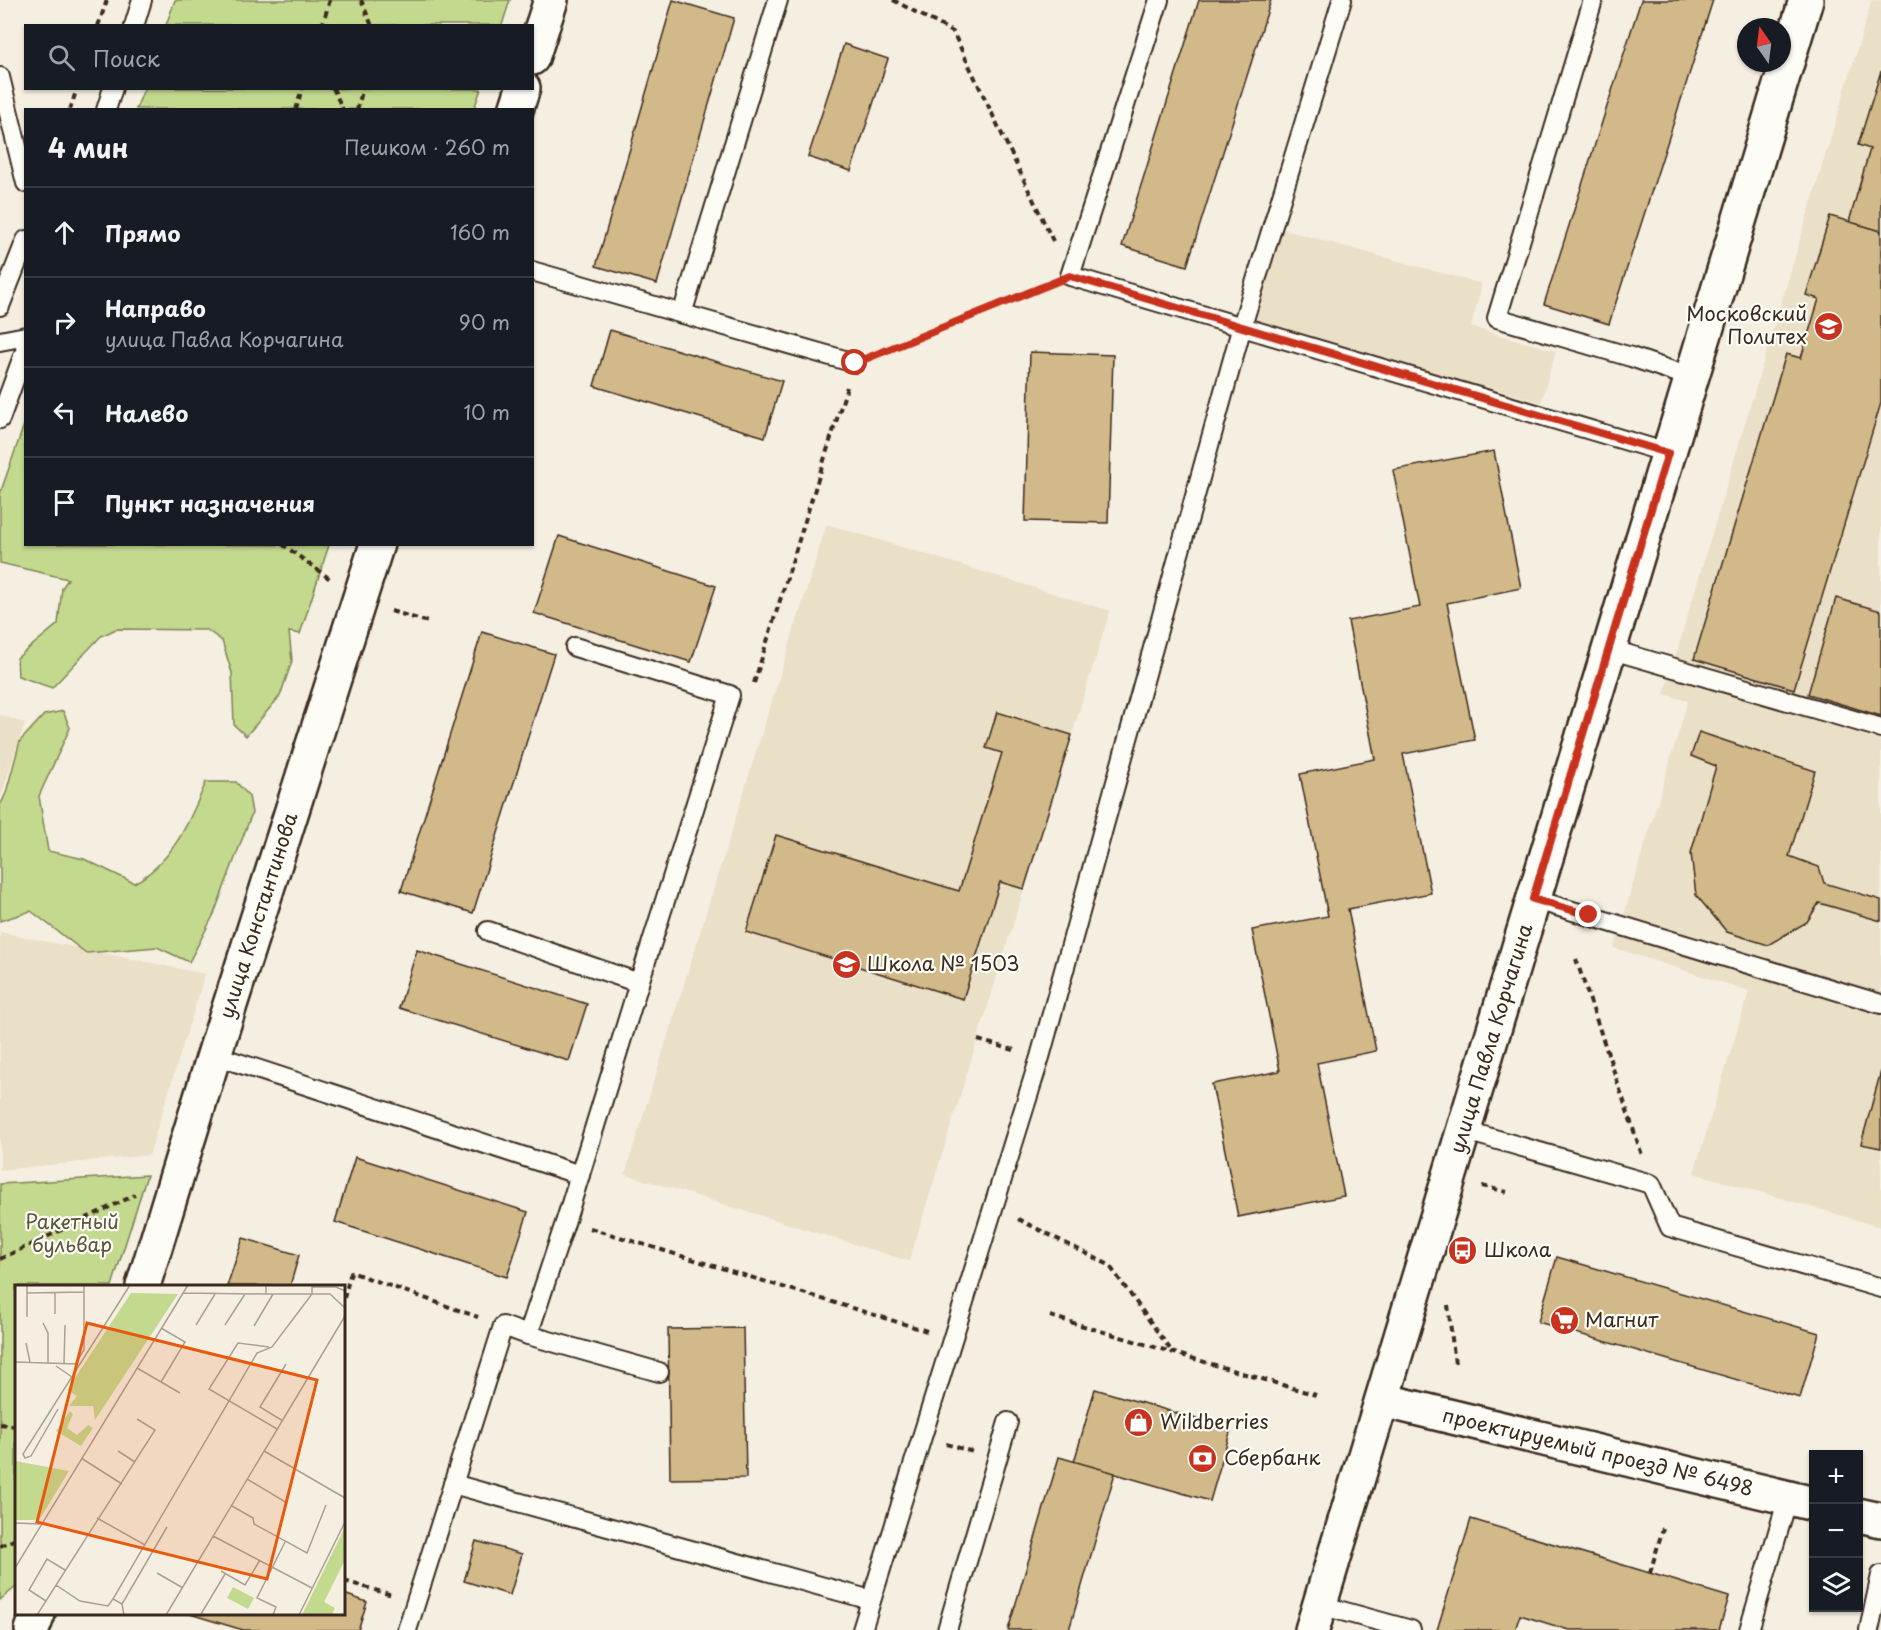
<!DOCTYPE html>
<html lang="ru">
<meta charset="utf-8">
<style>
body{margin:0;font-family:"Playpen Sans",sans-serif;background:#242831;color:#f1f3f6}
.controls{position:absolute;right:18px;bottom:18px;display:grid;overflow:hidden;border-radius:0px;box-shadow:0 2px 4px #0004}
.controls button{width:54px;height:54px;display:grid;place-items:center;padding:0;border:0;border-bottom:2px solid #363941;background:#171b24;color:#f1f3f6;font:30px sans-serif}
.compass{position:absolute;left:1737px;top:18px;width:54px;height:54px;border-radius:50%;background:#171b24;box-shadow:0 2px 4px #0004;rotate:346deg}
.stop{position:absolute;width:18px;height:18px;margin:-14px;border:4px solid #c8321e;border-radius:50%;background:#fff}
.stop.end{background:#c8321e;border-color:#fff;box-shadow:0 2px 6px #0008}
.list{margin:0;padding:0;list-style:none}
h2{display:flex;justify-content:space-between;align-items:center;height:78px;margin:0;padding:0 24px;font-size:26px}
h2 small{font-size:20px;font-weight:400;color:#9ea1a6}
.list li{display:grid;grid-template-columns:39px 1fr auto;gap:18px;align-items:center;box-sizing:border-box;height:90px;padding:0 24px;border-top:2px solid #363941}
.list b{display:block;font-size:22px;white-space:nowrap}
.list p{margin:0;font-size:20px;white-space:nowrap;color:#9ea1a6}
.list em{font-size:20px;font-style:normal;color:#9ea1a6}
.icon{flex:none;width:33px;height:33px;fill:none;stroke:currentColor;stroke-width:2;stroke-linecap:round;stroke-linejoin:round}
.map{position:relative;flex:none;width:1881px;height:1630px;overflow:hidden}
.search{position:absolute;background:#171b24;box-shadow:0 2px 4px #0004;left:24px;top:24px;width:510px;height:66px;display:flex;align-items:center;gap:15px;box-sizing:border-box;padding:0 21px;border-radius:0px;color:#9ea1a6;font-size:22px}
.panel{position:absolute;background:#171b24;box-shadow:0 2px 4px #0004;left:24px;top:108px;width:510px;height:438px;border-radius:0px}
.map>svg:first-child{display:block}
</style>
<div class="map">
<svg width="1881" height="1630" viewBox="0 0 1881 1630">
<rect width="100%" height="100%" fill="#f4efe1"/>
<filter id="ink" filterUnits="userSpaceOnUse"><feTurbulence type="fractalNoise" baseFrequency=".0167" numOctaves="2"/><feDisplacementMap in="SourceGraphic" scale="12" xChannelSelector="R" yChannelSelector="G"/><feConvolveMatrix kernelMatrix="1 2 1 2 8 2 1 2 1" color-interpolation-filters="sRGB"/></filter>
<g filter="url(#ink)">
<g fill="#eadfc7">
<polygon points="1872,0 1881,0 1881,1227 1694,1173 1749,991 1614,948 1688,701 1664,694"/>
<polygon points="1281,229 1482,284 1471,327 1556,351 1541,402 1255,324"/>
<polygon points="827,524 1110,611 909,1261 625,1174"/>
<polygon points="0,715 25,723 0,799"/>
<polygon points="0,932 205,974 149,1155 0,1170"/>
</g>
<g fill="#c3d98e" stroke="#7f8256" stroke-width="1.5">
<polygon points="175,0 510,0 502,25 166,25"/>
<polygon points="144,89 144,88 481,89 474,109 136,109"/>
<polygon points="25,422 26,544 329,545 300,634 289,632 292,661 280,696 246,736 234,725 232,673 222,641 207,630 116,629 101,636 52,688 18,676 17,658 58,624 62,588 68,579 0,563 0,494"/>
<path d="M 63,711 L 70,728 L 39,796 L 48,851 L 84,859 L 134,883 C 173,862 190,820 206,782 L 236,782 L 249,796 L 252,813 L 214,914 L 189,962 L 157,947 L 86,953 L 31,911 L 0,921 L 0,806 L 6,793 L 20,741 L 44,715 Z"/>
<polygon points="147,1175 112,1286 16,1286 16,1587 0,1600 0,1184"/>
</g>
<g fill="#d2b989" stroke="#3b2a1e" stroke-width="1.5">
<polygon points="673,0 734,18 657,284 596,266"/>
<polygon points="1199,0 1271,0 1187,266 1122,246"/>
<polygon points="1641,0 1713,0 1609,324 1544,304"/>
<polygon points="844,44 888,59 851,171 808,157"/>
<polygon points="1881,71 1881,231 1849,222 1870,149 1858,145"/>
<polygon points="1830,216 1881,231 1881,403 1794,689 1694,659 1786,354 1801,358 1819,299 1806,295"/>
<polygon points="610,330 782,381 765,437 594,386"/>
<polygon points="1030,352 1113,355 1108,523 1025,521"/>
<polygon points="1494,451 1521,588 1447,603 1475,740 1403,754 1431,893 1348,909 1376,1051 1317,1063 1344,1196 1238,1217 1212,1084 1280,1071 1252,930 1328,916 1300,774 1375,759 1348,621 1420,607 1393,470"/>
<polygon points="559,536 716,586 691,662 534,613"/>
<polygon points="1836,598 1881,611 1881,716 1808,694"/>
<polygon points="482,632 554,654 473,913 401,891"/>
<polygon points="997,712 1072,735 1024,889 1000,882 963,999 746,932 776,835 959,891 1002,753 986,748"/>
<polygon points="1699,732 1815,771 1789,856 1819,867 1824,883 1881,900 1881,921 1819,903 1807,922 1768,945 1727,932 1696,895 1691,853 1716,766 1691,756"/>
<polygon points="417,950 587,1004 569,1061 399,1008"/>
<polygon points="1881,1071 1881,1148 1861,1144"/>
<polygon points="355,1157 528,1212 507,1277 335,1222"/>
<polygon points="243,1238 299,1255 290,1286 227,1286"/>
<polygon points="1557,1257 1819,1333 1800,1398 1538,1322"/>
<polygon points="743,1328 746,1478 670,1479 668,1329"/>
<polygon points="1095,1389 1231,1429 1210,1501 1074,1462"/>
<polygon points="1059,1457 1115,1473 1069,1630 1008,1630"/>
<polygon points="1471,1519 1729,1597 1719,1630 1569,1630 1520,1615 1515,1630 1437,1630"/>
<polygon points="476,1541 522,1554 510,1595 464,1581"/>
<polygon points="344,1594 367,1602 358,1630 243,1630 190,1614 344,1614"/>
</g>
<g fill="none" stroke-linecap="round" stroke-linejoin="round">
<defs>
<g id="service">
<polyline points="1159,0 1070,276 1668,453"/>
<polyline points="1593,0 1497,318 1631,357 1693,378"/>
<polyline points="134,26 142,0"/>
<polyline points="0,77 26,183"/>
<polyline points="106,110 113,88"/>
<polyline points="532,271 855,363"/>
<polyline points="0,306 26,240"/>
<polyline points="682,314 778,0"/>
<polyline points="0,341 26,336"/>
<polyline points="0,419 26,348"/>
<polyline points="1609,649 1881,728"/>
<polyline points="1533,899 1881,1004"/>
<polyline points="488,931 639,983"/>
<polyline points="214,1055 580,1175"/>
<polyline points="1463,1130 1651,1184 1670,1227 1881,1288"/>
<polyline points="528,1335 659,1372"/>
<polyline points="453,1484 871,1600"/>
<polyline points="1320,1605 1411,1630"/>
<polyline points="407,1630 503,1326 528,1335 566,1220 639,983 730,695 575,647"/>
<polyline points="862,1630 1040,1057 1242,326 1342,0"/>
<polyline points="947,1630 1008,1422"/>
<polyline points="1749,1630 1788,1498"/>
<polyline points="1869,1630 1881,1575"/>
</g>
<g id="minor">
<polyline points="532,58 551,0"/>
<polyline points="516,110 523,88"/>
<path id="s1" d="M 143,1286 L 214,1055 L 377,544"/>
<path id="s2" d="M 1382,1400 L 1814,1504"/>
<polyline points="1858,1515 1881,1520"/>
<polyline points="32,1630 38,1614"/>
</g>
<g id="tertiary">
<path id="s3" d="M 1312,1630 L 1806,0"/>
</g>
</defs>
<use href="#service" stroke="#3b2a1e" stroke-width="22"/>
<use href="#minor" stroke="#3b2a1e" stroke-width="38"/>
<use href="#tertiary" stroke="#3b2a1e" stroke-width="38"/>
<g stroke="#3b2a1e" stroke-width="4" stroke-dasharray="6 4.5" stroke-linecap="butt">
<polyline points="361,0 372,26"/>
<polyline points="893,0 953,32 1053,241"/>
<polyline points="98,26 107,0"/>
<polyline points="322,26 330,0"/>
<polyline points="333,88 343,110"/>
<polyline points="70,110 77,88"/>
<polyline points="296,110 302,88"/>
<polyline points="357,110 363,88"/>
<polyline points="880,353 1045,285"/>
<polyline points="282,544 330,579"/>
<polyline points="391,611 428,622"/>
<polyline points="754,683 847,387"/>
<polyline points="1576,959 1642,1155"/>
<polyline points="978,1040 1014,1050"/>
<polyline points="1482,1186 1507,1192"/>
<polyline points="1018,1219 1109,1265 1170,1349"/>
<polyline points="590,1228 927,1331"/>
<polyline points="0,1259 135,1195"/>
<polyline points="344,1298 351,1272 478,1317"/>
<polyline points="1448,1305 1455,1364"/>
<polyline points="1050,1316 1316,1395"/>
<polyline points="0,1424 16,1426"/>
<polyline points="946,1444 973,1452"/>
<polyline points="0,1546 16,1539"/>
<polyline points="1650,1573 1663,1528"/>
<polyline points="344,1581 392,1595"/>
</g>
<use href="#service" stroke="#fdfcf7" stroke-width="18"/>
<use href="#minor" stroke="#fdfcf7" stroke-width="33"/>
<use href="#tertiary" stroke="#fdfcf7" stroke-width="33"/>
</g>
</g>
<g fill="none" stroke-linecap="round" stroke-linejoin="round" filter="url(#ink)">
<polyline stroke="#c8321e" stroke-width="8" points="855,363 1070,276 1668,453 1533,899 1589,915"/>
</g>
<defs>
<symbol id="university-disc" viewBox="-11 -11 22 22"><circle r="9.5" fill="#c8321e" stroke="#fdfcf7"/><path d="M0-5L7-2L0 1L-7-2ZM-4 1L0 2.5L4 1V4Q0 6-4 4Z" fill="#fff"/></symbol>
<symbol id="school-disc" viewBox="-11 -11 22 22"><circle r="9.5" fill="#c8321e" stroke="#fdfcf7"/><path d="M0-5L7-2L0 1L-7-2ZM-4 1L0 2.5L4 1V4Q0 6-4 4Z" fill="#fff"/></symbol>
<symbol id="bus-disc" viewBox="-11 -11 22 22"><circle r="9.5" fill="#c8321e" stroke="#fdfcf7"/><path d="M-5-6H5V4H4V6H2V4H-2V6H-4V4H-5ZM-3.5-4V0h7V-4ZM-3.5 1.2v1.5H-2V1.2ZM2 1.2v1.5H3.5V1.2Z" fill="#fff"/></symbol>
<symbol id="supermarket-disc" viewBox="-11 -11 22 22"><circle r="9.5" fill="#c8321e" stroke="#fdfcf7"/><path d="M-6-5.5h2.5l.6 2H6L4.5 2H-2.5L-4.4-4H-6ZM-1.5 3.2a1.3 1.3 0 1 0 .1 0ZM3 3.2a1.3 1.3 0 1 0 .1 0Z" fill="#fff"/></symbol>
<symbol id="shop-disc" viewBox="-11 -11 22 22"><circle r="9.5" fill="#c8321e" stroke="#fdfcf7"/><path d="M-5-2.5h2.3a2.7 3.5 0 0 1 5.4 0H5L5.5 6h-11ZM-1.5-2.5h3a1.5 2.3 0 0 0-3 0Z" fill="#fff"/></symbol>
<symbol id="bank-disc" viewBox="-11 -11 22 22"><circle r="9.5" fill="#c8321e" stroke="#fdfcf7"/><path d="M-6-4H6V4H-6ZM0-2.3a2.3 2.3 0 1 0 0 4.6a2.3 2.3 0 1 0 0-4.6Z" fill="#fff"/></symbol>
</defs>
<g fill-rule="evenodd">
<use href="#university-disc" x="1812" y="310" width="33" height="33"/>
<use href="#school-disc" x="830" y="948" width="33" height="33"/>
<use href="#bus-disc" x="1446" y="1234" width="33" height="33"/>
<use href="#supermarket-disc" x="1548" y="1304" width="33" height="33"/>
<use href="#shop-disc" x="1122" y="1406" width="33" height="33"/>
<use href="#bank-disc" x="1186" y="1442" width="33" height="33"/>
</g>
<g text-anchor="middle" stroke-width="4.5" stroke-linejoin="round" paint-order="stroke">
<g font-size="20" fill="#3b2a1e" stroke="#fdfcf7" text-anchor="start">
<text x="1807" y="321" text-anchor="end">Московский<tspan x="1807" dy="23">Политех</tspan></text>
<text x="867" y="971">Школа № 1503</text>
<text x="1484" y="1257">Школа</text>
<text x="1585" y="1327">Магнит</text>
<text x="1160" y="1429">Wildberries</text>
<text x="1224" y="1465">Сбербанк</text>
</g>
<g font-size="20" fill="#3b2a1e" stroke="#fdfcf7">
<text dy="7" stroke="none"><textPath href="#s1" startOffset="388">улица Константинова</textPath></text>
<text dy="7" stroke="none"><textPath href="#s3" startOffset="618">улица Павла Корчагина</textPath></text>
<text dy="7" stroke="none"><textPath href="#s2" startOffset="222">проектируемый проезд № 6498</textPath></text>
</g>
<g font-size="20" fill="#5d563a" stroke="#fdfcf7">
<text x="72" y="1229">Ракетный<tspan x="72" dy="23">бульвар</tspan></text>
</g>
</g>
<g transform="translate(15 1285)">
<rect width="330" height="330" fill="#f4efe1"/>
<path d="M 116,8 L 163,9 L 80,135 L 78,121 L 54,121 L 62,111 L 52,105 ZM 55,126 L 58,129 L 52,143 L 62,150 L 73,140 L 78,143 L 66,161 L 41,146 ZM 0,176 L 54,186 L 26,232 L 19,235 L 0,235 ZM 330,242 L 330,275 L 309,317 L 320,323 L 317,330 L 287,330 ZM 218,302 L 239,313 L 233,324 L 212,313 Z" fill="#c3d98e"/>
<path fill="none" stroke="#aaa093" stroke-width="1.5" d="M 12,0 L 12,32M 40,7 L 40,29M 12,8 L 69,7M 168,8 L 251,9 L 251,0M 251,9 L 315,9 L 330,23M 28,38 L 33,48 L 33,78M 181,40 L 200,9M 210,40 L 230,9M 239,41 L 258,9M 11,58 L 15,77M 254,62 L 223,58 L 194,104 L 262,144M 0,77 L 62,79M 49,79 L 50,40M 60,79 L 69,65 L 69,0M 41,81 L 57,92M 122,83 L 165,108M 146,97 L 170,57 L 146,43M 43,124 L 16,171 L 10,173 L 8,169 L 115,0M 268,136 L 245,122 L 271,79M 103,166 L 120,177M 249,166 L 330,213M 66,173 L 107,199M 232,194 L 272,218M 217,221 L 238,233 L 239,239 L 292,268 L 311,220M 82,233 L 130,260M 0,238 L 25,239M 198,251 L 297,303M 0,283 L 173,0M 206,286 L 230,300 L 245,275M 142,288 L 168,303M 41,300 L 65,316 L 93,321 L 98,314M 31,316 L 14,305 L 32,274 L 50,285M 107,319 L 98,314 L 242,68 L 257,62 L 297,9 L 297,2 L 321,2 L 330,6M 186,329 L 210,289M 22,330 L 140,145 L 122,134M 109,330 L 107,319 L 152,242M 151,330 L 330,31M 258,330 L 261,322 L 242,313 L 270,257M 284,330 L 330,237"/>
<path fill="#e8590c" fill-opacity="0.15" stroke="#e8590c" stroke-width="3" d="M 72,38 L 302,95 L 252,294 L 22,237 Z"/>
<rect width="330" height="330" fill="none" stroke="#3b2a1e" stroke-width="3"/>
</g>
</svg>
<div class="controls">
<button>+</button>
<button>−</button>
<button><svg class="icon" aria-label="layers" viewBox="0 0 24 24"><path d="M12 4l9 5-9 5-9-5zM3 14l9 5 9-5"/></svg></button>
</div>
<svg class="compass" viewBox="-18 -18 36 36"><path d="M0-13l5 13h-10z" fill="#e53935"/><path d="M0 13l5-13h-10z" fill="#9ea1a6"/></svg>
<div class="stop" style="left:855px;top:363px"></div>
<div class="stop end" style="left:1589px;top:915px"></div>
<div class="search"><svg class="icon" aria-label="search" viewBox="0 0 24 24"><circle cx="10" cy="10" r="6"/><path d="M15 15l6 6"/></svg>Поиск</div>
<section class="panel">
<h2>4 мин<small>Пешком · 260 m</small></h2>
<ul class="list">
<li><svg class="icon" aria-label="ahead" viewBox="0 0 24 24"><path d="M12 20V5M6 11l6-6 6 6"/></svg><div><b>Прямо</b></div><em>160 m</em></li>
<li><svg class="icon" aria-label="right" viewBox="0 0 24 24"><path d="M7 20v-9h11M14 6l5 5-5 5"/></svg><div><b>Направо</b><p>улица Павла Корчагина</p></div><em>90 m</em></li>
<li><svg class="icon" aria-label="left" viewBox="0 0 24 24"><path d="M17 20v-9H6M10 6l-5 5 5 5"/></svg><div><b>Налево</b></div><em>10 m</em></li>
<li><svg class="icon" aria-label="arrive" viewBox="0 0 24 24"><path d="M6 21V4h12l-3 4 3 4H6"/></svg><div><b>Пункт назначения</b></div></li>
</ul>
</section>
</div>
